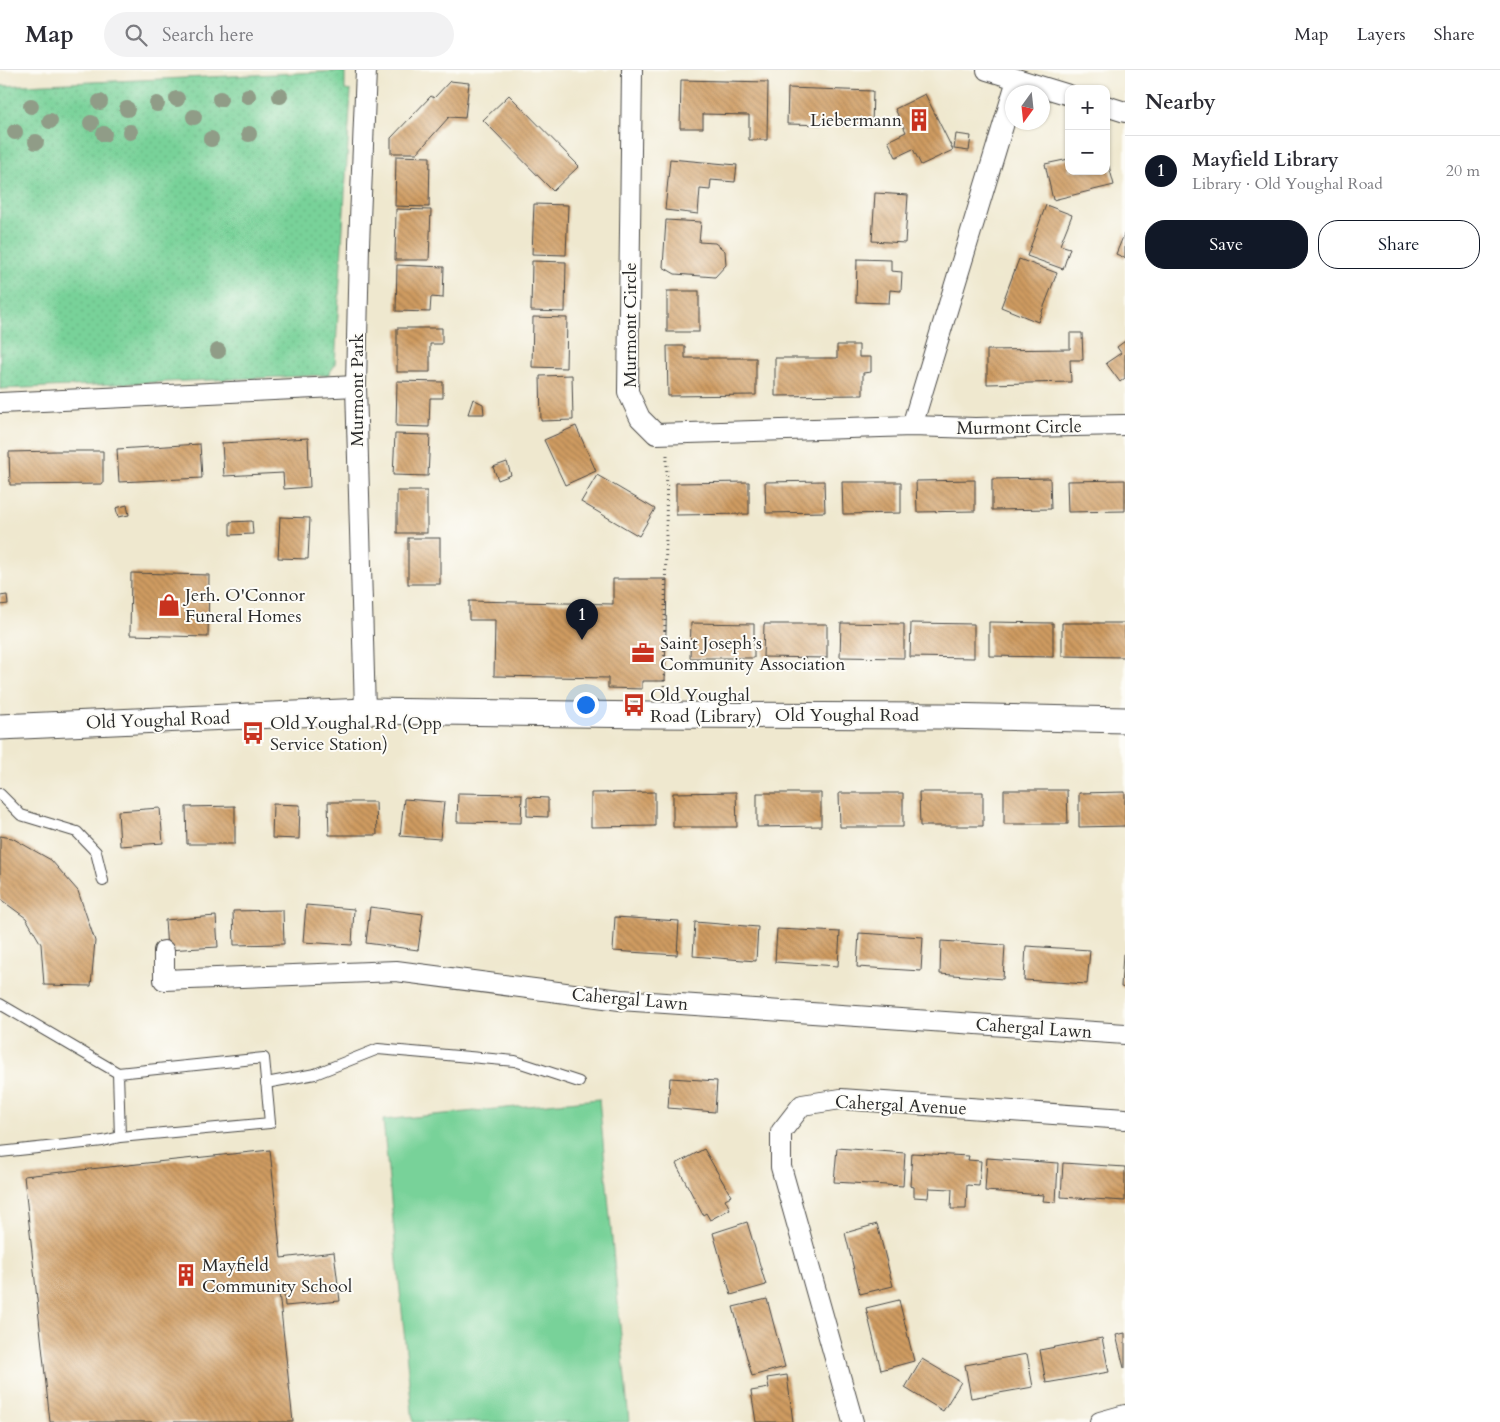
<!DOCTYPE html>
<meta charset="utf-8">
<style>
body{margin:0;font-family:Cardo,serif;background:#f2f2f3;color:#2b2b33}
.controls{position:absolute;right:15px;top:15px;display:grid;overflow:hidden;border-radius:10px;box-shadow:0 1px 4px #0004}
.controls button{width:45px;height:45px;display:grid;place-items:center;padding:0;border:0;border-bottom:1px solid #e1e1e2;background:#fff;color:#2b2b33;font:25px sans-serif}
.compass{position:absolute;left:1005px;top:15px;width:45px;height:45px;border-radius:50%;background:#fff;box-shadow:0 1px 4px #0004;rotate:195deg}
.you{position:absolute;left:585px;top:634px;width:18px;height:18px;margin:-12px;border:4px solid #fff;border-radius:50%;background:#1a73e8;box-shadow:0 0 0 8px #1a73e833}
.badge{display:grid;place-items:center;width:32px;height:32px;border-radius:50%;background:#111827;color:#fff;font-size:16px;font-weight:700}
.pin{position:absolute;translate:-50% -41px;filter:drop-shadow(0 1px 2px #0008)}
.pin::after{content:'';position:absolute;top:26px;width:18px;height:15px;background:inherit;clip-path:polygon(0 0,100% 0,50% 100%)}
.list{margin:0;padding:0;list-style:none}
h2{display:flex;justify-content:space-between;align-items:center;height:65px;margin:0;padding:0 20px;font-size:21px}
h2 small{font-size:16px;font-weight:400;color:#7c7c81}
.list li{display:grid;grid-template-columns:32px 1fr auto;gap:15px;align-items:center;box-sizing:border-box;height:70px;padding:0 20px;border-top:1px solid #e1e1e2}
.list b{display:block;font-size:19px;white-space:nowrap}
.list p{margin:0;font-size:16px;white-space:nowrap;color:#7c7c81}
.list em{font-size:16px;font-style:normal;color:#7c7c81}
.actions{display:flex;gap:10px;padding:15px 20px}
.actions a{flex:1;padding:11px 0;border:1px solid #111827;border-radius:20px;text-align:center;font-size:18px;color:#111827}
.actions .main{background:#111827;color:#fff}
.icon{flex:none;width:28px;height:28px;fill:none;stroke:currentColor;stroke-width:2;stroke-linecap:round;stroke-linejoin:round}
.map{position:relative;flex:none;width:1125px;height:1352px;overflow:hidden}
header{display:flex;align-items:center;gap:30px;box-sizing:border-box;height:70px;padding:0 25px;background:#fff;border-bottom:1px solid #e1e1e2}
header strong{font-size:24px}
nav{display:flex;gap:28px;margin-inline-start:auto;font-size:18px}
.search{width:350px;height:45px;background:#f2f2f3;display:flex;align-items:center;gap:12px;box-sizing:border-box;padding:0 18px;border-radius:28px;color:#7c7c81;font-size:19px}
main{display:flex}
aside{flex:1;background:#fff}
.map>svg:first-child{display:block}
</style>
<header>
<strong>Map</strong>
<div class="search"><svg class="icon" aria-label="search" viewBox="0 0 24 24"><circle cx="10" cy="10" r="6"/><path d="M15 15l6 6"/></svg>Search here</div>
<nav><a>Map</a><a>Layers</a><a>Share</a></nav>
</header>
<main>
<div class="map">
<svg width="1125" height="1352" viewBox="0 0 1125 1352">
<defs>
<pattern id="grass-dots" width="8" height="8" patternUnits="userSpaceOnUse" patternTransform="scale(1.25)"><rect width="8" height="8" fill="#78d299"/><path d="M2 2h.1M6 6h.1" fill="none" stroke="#68b484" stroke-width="1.8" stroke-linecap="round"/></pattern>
<pattern id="building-back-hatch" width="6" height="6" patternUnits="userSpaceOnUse" patternTransform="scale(1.25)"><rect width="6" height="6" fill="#cf9b61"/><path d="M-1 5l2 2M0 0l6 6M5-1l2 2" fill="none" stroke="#a87f50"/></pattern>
</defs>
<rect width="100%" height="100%" fill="#fdfcf7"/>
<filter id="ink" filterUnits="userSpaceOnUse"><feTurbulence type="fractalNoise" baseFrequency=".02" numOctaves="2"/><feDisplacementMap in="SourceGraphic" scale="10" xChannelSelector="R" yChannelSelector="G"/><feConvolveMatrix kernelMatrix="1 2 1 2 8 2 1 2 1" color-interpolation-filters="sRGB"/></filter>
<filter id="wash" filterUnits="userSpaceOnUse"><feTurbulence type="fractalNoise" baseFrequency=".0096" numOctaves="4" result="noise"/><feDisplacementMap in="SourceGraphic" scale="20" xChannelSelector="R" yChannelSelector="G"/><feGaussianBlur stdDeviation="1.12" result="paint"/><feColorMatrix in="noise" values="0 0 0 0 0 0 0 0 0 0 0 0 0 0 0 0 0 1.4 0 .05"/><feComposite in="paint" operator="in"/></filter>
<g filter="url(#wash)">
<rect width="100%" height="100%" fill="#efe8cf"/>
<polygon fill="url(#grass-dots)" stroke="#527e62" points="345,1 345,20 351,21 335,295 328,305 0,319 0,16"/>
<polygon fill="#78d299" stroke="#527e62" points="599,1029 629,1352 413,1352 383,1050"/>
<g id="blocks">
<g fill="url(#building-back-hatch)">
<polygon points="681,10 768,12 767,70 749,70 749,45 703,44 703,58 680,58"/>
<polygon points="450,11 469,13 465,48 449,47 417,83 391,83 391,68 431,26 434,28"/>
<polygon points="788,18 873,21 872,56 787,54"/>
<polygon points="925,24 953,80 921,95 913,79 896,87 888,71 906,62 895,39"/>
<polygon points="509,25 579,96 553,121 483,50"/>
<polygon points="956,64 971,66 969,81 954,79"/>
<polygon points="1106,85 1114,115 1053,130 1045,94 1069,89 1069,101 1106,101"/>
<polygon points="396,86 430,87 429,137 395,136"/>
<polygon points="670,89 737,95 735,112 711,110 710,120 700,119 698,144 665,140"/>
<polygon points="875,123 908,125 905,173 872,171"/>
<polygon points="534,134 568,135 566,185 532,184"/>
<polygon points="1046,135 1072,145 1060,175 1070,178 1063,199 1027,186"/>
<polygon points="396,139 431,140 429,190 395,190"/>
<polygon points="666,150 701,152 699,172 715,173 725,181 726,195 715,207 675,204 663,197"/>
<polygon points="1125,162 1125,188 1116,184"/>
<polygon points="857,189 891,190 891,201 902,202 901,221 890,220 889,233 856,232"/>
<polygon points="1019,189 1057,203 1038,252 1001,237"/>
<polygon points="532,191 566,192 565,242 531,241"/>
<polygon points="397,195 444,197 443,228 431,227 430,242 396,241"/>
<rect x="667" y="221" width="32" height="41"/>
<polygon points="533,247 567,248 566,298 532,297"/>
<polygon points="397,258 442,258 442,274 430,274 430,302 397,302"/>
<polygon points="1070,263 1082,263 1083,290 1070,290 1071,312 987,314 987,280 1070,279"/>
<polygon points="1125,271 1125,308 1120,312 1106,293 1121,283 1117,277"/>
<polygon points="837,275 859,275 859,287 871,287 871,302 863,303 863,325 775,326 775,288 837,288"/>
<polygon points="667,276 685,276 685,288 756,288 756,325 668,326"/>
<polygon points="572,305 573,350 541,351 540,306"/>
<polygon points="397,311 443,312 443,328 430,328 429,357 396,356"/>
<polygon points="473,329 483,334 484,344 468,344"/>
<polygon points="576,356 596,401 565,415 544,370"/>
<polygon points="395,364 430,365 428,406 393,405"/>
<polygon points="308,368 310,417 284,419 283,403 224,406 222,373"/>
<polygon points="200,374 202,408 119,412 117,379"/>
<polygon points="56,381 103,381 103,414 10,415 9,382"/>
<polygon points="507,392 511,405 498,410 493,397"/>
<polygon points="597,405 655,439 639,466 581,432"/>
<polygon points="1050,408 1051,439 992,440 992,409"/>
<polygon points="975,410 975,441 917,442 916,411"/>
<polygon points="1125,410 1125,441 1068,442 1067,411"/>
<polygon points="824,411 825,442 766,443 765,412"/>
<polygon points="749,412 749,444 676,445 676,413"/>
<polygon points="842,412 901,412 901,443 843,444"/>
<rect x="397" y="421" width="30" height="42"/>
<polygon points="127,435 129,445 118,447 116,438"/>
<polygon points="280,447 310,448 308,489 278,488"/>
<polygon points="252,451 253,464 230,465 230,452"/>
<rect x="408" y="468" width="32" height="46"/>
<polygon points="131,503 209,505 208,567 130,565"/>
<polygon points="613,509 667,509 665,611 642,611 642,619 608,618 608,608 494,606 495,550 469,550 469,531 613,534"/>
<polygon points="7,525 8,534 0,535 0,526"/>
<polygon points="989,552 1053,553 1053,587 989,586"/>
<polygon points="691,553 754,554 754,588 690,588"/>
<polygon points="841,553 904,554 904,588 840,587"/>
<polygon points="911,553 974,554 974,588 910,587"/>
<polygon points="1062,553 1125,553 1125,587 1062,586"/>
<polygon points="764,554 827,554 827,588 763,587"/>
<polygon points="1004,720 1067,720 1068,754 1004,754"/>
<polygon points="655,722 655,756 591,757 591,723"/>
<polygon points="736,722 737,757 673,757 673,723"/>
<polygon points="919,722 983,722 983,756 920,756"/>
<polygon points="1125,722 1125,756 1079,757 1079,723"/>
<polygon points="458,723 522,724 521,753 457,752"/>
<polygon points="757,723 821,723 821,756 757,757"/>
<polygon points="839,723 903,723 903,757 840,757"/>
<polygon points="527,727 548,728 548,747 527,746"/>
<polygon points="404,729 444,732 440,769 400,766"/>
<polygon points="328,732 376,732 377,765 329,765"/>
<polygon points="273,734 300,735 299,769 272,768"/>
<polygon points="235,736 235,774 187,774 186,737"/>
<polygon points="160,738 163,773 120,776 118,741"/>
<polygon points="0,766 12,768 51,790 78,821 95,871 91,916 44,915 41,874 26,848 0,829"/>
<polygon points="306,835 354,839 352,875 303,872"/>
<polygon points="370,837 423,844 418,880 366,873"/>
<polygon points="283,840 284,874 234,875 233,841"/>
<polygon points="216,846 218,877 167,880 165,850"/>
<polygon points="615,847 679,851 677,885 613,881"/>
<polygon points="695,852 758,857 756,891 693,886"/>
<polygon points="777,859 840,862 838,896 775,892"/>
<polygon points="859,863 923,867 921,901 857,897"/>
<polygon points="941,871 1005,875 1003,909 940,904"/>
<polygon points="1026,876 1090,880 1087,914 1024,910"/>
<polygon points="1123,884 1125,884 1125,918 1121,917"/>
<polygon points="670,1008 717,1011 715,1042 668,1038"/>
<polygon points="837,1078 905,1083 903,1116 834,1112"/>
<polygon points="704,1079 731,1126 725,1129 730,1139 710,1150 706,1143 703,1145 676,1094"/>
<polygon points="270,1080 281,1188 334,1182 340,1231 285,1236 284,1222 279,1222 293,1352 50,1352 24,1106"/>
<polygon points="912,1083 969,1086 968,1090 981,1091 979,1116 967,1115 966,1139 951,1139 952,1119 929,1118 928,1128 914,1127 914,1117 910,1116"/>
<polygon points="987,1088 1058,1093 1056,1132 1043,1131 1044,1125 985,1121"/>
<polygon points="1063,1093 1125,1097 1125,1131 1061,1127"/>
<polygon points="747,1152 766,1215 731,1225 713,1163"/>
<polygon points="877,1154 893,1216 860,1224 845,1163"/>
<polygon points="767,1229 785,1297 752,1306 733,1237"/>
<polygon points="899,1230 914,1291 881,1300 866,1238"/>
<polygon points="1125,1263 1125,1298 1124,1298 1116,1265"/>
<polygon points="1102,1268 1109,1302 1046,1313 1040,1280"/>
<polygon points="1027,1284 1033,1317 971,1328 965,1295"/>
<polygon points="922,1289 961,1312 943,1341 905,1318"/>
<polygon points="787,1305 793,1352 756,1352 751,1321 769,1318 767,1308"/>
</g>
</g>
</g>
<g filter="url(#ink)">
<use href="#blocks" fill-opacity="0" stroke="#484744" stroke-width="1"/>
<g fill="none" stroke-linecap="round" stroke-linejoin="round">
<defs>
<g id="service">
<polyline points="0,724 21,745 77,762 96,782 103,811"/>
<polyline points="0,934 118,1003"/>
<polyline points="266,1013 315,1004 378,979 515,991 579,1012"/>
<polyline points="0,1082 103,1071 120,1067 270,1053 264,988 118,1003 120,1067"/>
</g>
<g id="minor">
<polyline points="632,0 628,322 640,348 656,364 912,356 975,358 1125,355"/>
<polyline points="987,0 1069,25"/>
<polyline points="1106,36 1125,42"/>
<polyline points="0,333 356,316"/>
<polyline points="912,356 1017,10"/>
<polyline points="365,641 356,316 359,175 366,0"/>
<polyline points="164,881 164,910 396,901 620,930 1125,964"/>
<polyline points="853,1352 781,1097 781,1062 802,1035 841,1029 1125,1049"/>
<polyline points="1100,1352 1125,1345"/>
</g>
<polyline id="tertiary" points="0,657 365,641 650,645 943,646 1125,650"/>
</defs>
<use href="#service" stroke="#484744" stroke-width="12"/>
<use href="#minor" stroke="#484744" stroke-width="22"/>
<use href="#tertiary" stroke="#484744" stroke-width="27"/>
<polyline stroke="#484744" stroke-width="3" stroke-dasharray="1 4" stroke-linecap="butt" points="664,621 667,385"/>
<use href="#service" stroke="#fff" stroke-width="10"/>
<use href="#minor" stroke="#fff" stroke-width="20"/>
<use href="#tertiary" stroke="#fff" stroke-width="25"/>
</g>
<g fill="#909c87">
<circle cx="248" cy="26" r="8"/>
<circle cx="280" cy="26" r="8"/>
<circle cx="177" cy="29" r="8"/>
<circle cx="220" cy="29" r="8"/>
<circle cx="100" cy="32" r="8"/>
<circle cx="157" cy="34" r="8"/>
<circle cx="31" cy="36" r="8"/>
<circle cx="127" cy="39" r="8"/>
<circle cx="194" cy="47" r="8"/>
<circle cx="50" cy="51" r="8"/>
<circle cx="91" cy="53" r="8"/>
<circle cx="15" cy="62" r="8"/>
<circle cx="130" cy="62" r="8"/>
<circle cx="104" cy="64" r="8"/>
<circle cx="249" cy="64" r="8"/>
<circle cx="211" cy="69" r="8"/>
<circle cx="36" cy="72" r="8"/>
<circle cx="218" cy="281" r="8"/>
</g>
</g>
<defs>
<symbol id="building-bare" viewBox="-9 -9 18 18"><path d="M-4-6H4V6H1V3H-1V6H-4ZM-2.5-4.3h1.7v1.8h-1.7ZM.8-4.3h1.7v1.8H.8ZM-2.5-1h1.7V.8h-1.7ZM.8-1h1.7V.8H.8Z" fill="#c8321e" stroke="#fdfcf7" stroke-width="2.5" paint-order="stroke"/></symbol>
<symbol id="shop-bare" viewBox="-9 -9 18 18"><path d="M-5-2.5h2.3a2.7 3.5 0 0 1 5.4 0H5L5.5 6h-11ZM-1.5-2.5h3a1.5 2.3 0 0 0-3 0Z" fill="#c8321e" stroke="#fdfcf7" stroke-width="2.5" paint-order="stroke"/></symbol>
<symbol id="office-bare" viewBox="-9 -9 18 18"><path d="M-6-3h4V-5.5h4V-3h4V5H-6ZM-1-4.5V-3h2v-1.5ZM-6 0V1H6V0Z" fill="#c8321e" stroke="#fdfcf7" stroke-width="2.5" paint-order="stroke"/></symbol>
<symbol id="bus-bare" viewBox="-9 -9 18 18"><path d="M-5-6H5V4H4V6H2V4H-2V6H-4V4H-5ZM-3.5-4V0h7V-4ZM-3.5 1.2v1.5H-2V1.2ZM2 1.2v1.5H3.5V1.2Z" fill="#c8321e" stroke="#fdfcf7" stroke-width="2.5" paint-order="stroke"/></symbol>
</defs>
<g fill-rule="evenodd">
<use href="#building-bare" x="903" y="34" width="32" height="32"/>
<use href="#shop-bare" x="153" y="519" width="32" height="32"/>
<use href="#office-bare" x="627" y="567" width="32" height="32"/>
<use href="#bus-bare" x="618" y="619" width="32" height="32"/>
<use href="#bus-bare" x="237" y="647" width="32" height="32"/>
<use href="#building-bare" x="170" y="1189" width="32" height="32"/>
</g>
<g text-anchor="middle" stroke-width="4" stroke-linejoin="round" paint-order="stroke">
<g font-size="18" fill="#2b2b2b" stroke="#fdfcf7" text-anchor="start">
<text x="902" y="56" text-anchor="end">Liebermann</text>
<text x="185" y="531">Jerh. O'Connor<tspan x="185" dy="21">Funeral Homes</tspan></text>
<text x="660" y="579">Saint Joseph’s<tspan x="660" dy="21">Community Association</tspan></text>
<text x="650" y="631">Old Youghal<tspan x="650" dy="21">Road (Library)</tspan></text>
<text x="270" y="659">Old Youghal Rd (Opp<tspan x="270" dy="21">Service Station)</tspan></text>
<text x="202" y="1201">Mayfield<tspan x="202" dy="21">Community School</tspan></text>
</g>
<g font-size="18" fill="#2b2b2b" stroke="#fdfcf7">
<text transform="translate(630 255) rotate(-90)" y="6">Murmont Circle</text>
<text transform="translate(357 320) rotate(-90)" y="6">Murmont Park</text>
<text transform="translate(1019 357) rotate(-1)" y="6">Murmont Circle</text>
<text x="847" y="651">Old Youghal Road</text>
<text transform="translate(158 650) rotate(-2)" y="6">Old Youghal Road</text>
<text transform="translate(630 929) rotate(5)" y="6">Cahergal Lawn</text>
<text transform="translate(1034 958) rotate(4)" y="6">Cahergal Lawn</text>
<text transform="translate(901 1035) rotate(3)" y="6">Cahergal Avenue</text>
</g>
</g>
</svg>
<div class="controls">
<button>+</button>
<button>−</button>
</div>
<svg class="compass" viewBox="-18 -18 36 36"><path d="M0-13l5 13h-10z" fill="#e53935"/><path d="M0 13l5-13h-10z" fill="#7c7c81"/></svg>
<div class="you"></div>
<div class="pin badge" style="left:582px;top:570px">1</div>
</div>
<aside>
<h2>Nearby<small></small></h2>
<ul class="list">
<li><span class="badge">1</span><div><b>Mayfield Library</b><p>Library · Old Youghal Road</p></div><em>20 m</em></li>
</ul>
<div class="actions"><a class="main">Save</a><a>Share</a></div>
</aside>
</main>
